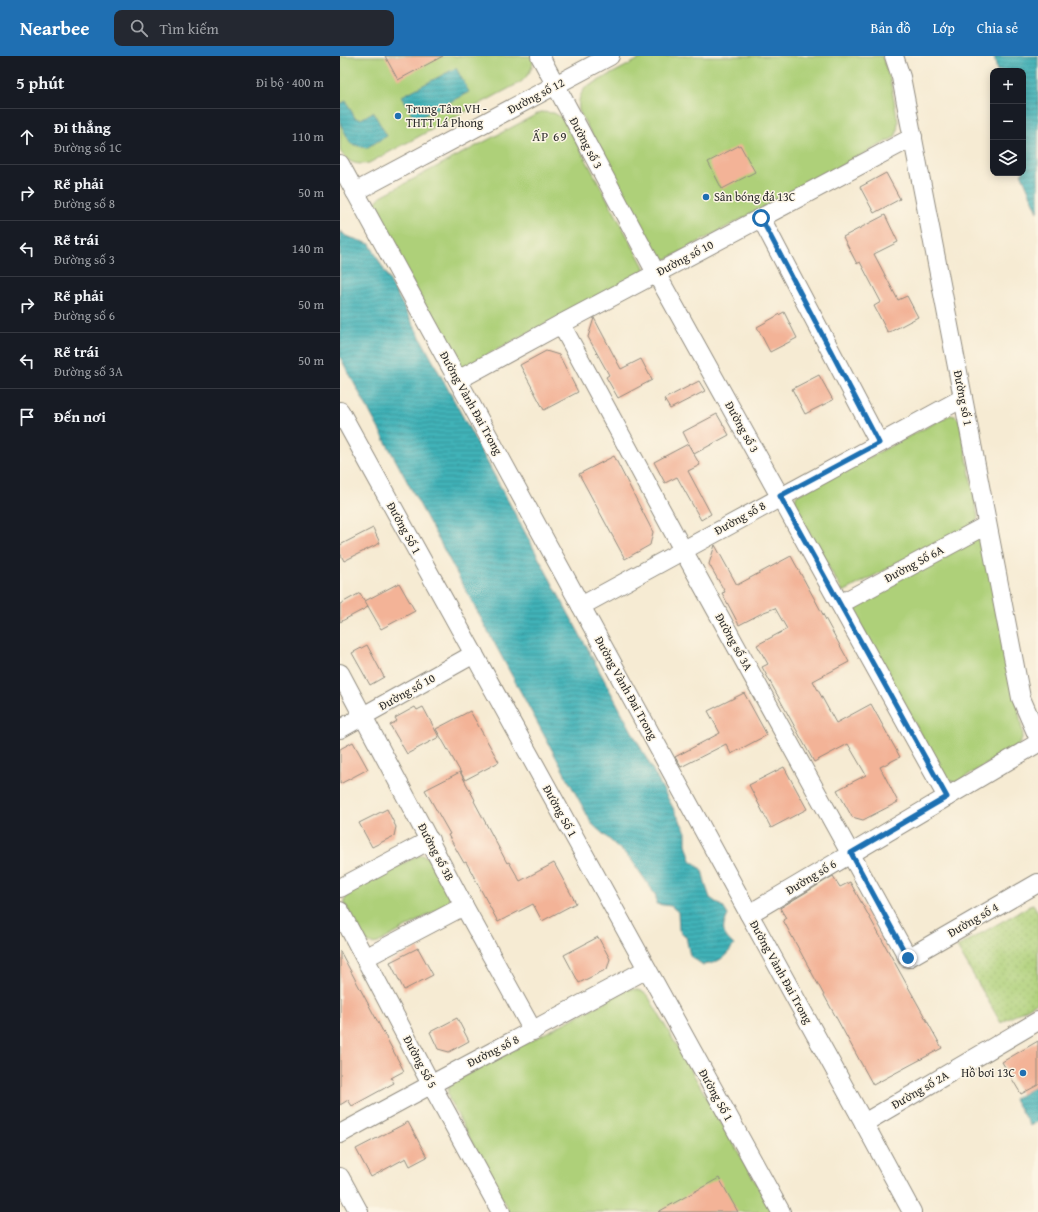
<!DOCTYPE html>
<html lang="vi">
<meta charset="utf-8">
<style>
body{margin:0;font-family:"Gentium Book Plus",serif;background:#242831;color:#f1f3f6}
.controls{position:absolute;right:12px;top:12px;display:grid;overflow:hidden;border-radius:8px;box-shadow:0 2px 10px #0003}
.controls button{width:36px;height:36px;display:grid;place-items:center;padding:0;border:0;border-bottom:1px solid #363941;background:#171b24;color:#f1f3f6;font:20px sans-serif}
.stop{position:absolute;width:12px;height:12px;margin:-9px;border:3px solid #1f6fb2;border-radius:50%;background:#fff}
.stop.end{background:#1f6fb2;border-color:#fff;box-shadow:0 1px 4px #0008}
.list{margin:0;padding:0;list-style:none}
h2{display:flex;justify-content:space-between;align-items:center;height:52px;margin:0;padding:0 16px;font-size:17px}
h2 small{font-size:13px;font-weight:400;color:#9ea1a6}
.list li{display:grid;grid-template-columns:26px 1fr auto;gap:12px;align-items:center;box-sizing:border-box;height:56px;padding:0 16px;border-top:1px solid #363941}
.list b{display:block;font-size:15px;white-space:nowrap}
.list p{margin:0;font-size:13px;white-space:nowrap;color:#9ea1a6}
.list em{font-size:13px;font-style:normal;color:#9ea1a6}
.icon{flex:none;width:22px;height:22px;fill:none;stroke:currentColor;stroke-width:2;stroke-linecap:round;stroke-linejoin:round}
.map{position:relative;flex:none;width:698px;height:1156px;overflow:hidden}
header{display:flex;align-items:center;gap:24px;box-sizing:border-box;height:56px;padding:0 20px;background:#1f6fb2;color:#fff}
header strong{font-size:19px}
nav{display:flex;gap:22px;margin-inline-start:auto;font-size:14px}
.search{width:280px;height:36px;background:#242831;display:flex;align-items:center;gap:10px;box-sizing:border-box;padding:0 14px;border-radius:8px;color:#9ea1a6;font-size:15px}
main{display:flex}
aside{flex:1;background:#171b24}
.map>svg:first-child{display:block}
</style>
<header>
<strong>Nearbee</strong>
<div class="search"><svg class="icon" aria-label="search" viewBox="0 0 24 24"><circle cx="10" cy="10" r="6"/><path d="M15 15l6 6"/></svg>Tìm kiếm</div>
<nav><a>Bản đồ</a><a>Lớp</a><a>Chia sẻ</a></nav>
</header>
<main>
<aside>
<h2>5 phút<small>Đi bộ · 400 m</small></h2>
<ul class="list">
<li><svg class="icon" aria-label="ahead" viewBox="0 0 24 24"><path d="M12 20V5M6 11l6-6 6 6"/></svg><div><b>Đi thẳng</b><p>Đường số 1C</p></div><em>110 m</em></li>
<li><svg class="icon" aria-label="right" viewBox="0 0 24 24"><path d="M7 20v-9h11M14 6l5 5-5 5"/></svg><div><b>Rẽ phải</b><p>Đường số 8</p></div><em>50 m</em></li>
<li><svg class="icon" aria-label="left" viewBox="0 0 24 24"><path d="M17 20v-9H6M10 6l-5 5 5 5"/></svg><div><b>Rẽ trái</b><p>Đường số 3</p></div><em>140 m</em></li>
<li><svg class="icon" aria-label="right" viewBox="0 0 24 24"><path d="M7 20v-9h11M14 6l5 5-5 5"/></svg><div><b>Rẽ phải</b><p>Đường số 6</p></div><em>50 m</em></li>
<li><svg class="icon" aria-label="left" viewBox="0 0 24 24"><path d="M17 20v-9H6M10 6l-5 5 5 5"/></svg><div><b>Rẽ trái</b><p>Đường số 3A</p></div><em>50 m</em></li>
<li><svg class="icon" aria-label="arrive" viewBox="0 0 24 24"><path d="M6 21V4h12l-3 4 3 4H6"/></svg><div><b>Đến nơi</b></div></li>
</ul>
</aside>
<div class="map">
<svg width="698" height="1156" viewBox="0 0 698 1156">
<defs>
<pattern id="park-dots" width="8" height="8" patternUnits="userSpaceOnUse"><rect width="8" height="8" fill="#aed079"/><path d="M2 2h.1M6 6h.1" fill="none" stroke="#96b369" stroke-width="1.8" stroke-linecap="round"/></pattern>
<pattern id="water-rules" width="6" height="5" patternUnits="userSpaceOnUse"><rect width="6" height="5" fill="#41b2b8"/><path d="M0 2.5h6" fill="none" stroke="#379196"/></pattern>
</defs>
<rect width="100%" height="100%" fill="#fcf5e5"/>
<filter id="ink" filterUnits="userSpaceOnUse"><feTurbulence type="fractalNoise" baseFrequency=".025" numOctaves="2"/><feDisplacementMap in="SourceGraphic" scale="8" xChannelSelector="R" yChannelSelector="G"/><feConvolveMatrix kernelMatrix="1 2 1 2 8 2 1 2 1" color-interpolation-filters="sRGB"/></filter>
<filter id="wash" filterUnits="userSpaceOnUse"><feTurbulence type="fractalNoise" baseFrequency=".012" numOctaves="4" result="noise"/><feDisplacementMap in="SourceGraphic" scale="16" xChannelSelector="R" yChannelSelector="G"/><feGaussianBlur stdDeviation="0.9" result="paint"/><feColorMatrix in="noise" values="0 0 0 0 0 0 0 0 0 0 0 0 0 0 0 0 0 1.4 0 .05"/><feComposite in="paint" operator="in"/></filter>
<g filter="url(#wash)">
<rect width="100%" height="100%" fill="#f6ebd3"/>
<g fill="#aed079" stroke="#6c7e52">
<path d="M 0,0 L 193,0 C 194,11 189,19 181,26 L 29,107 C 16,110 7,106 0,95 Z"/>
<path d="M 305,0 L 542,0 L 550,23 L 558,66 L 557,76 L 555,81 L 327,203 L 322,203 L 316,198 L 239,55 C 238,46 239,40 245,32 Z"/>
<path d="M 201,56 L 214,57 L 224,63 L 304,211 L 304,216 L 124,311 L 119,310 L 33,156 C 34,149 36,145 41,140 Z"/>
<polygon points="610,359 615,360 620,364 638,462 635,467 503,536 453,449 457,439"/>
<polygon points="634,481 643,482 647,487 683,678 681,685 678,690 616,726 606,724 513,556 516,547"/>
<polygon points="82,799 89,802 110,840 106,849 38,887 32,888 24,885 5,848 5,843 8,838 77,800"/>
<path d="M 290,933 C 298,933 302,935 308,940 L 433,1156 L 169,1156 L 109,1043 C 107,1036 107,1033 111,1027 L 283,936 Z"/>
</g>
<polygon fill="url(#park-dots)" stroke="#6c7e52" points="693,848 698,856 698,946 661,967 617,891"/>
<g fill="url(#water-rules)" stroke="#366e72">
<polygon points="654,0 698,0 698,156 681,117 683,117 683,15 657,15"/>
<polygon points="116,12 129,36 75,64 62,40"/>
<polygon points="6,45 15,62 21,63 33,56 47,80 26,92 11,88 0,67 0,48"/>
<path d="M 0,174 L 6,180 L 30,188 L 346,776 L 346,788 L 351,804 L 362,814 L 366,830 L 370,842 L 383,851 L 388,859 C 381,874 382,878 394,889 C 385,902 378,907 363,909 L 350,900 L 346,881 L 339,874 L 338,856 L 331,850 L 316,848 L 316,840 L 291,803 L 252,768 L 0,301 Z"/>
<polygon points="698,1029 698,1065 690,1070 674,1043"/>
</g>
<g id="blocks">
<g fill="#f3b397">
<polygon points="45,0 103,0 58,24"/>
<polygon points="400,89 415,116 382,133 368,106"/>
<polygon points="546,117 560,143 534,157 520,131"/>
<polygon points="545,159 558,186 534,198 558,244 567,240 578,261 548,277 534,250 541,246 520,206 517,208 503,181"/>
<polygon points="444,256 457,282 430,296 417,271"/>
<polygon points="254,262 281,313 301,303 312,324 278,342 266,321 269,319 248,281"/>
<polygon points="206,295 219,299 238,336 204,354 180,309"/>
<polygon points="479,319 493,344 465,358 452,333"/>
<polygon points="359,325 365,335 330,353 324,343"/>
<polygon points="377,358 389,379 354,398 343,376"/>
<polygon points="348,388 360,409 348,415 371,458 361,464 337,421 325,427 314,406"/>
<polygon points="274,400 313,476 310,489 285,503 239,418"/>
<polygon points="33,472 40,487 4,505 0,497 0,489"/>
<polygon points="375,489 397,529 451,500 509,606 473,625 496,667 531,648 560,701 540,711 558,746 523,764 512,761 497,734 526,719 508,688 474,706 422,611 428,608 417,589 447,573 435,552 424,556 399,569 382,537 385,536 369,508"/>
<polygon points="59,527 75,555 41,573 25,545"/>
<polygon points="20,537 28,551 0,566 0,548"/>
<polygon points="27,589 44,621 30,629 12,597"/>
<polygon points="404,637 427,679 391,698 386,688 341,711 335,701 380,677 368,655"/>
<polygon points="75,651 77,654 83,651 99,681 67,698 50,669 57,665 55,662"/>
<polygon points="130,655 159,706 125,724 96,673"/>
<polygon points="13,686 28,713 0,728 0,693"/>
<polygon points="444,711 467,753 431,772 409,729"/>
<polygon points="120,716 135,744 134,745 167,807 169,806 180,825 214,807 236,847 202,865 193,848 158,866 126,806 124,807 108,779 110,778 85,734"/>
<polygon points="47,753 56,771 54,780 32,791 19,767"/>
<polygon points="493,820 500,831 510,826 602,992 533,1029 443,864 446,862 440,852"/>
<polygon points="258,881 270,903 267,913 239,927 224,899"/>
<polygon points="78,892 93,919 64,934 50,906"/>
<polygon points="0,895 64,1015 51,1022 54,1027 12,1050 8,1044 0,1049"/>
<polygon points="117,962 129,985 109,996 98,993 90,976"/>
<polygon points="698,985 698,1029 681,1038 662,1006"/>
<polygon points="68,1066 87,1101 70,1110 66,1102 31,1121 16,1093"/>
<polygon points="379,1122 398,1156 318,1156"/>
</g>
</g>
</g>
<g filter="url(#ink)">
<use href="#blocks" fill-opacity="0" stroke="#908b7f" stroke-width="1"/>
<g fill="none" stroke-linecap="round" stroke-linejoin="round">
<defs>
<g id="minor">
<polyline points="200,0 316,217 607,741"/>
<polyline points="554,0 561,21 681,642 698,681"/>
<polyline points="0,108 409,858 524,1067 572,1156"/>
<polyline points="15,136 270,0"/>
<polyline points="421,162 539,387"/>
<polyline points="221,268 343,494 568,902 698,827"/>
<polyline points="118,324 221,268 573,81"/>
<polyline points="0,355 441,1156"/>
<polyline points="500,548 647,469"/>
<polyline points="241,550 623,342"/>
<polyline points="0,617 124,850 193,975"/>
<polyline points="0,673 134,598"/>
<polyline points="0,832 90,784"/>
<polyline points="0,855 91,1028 161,1156"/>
<polyline points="409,858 698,687"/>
<polyline points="25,902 124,850"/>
<polyline points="524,1067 698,965"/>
<path d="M 0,1078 C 102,1022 205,968 307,913"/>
<polyline points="0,1121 19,1156"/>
</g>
</defs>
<use href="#minor" stroke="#908b7f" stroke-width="20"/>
<use href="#minor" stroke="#fff" stroke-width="18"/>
</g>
</g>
<g fill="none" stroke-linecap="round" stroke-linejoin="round" filter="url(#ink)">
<polyline stroke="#1f6fb2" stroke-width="5" points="421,162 539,387 440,440 607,741 511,797 568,902"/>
</g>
<g fill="#1f6fb2" stroke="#fcf5e5" stroke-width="1.5">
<circle cx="58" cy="60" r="4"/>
<circle cx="366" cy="141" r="4"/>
<circle cx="683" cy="1017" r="4"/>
</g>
<g text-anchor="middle" stroke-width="3" stroke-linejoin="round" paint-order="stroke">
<g font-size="12" fill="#2b2b2b" stroke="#fcf5e5">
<text transform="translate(196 40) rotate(-28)" y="4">Đường số 12</text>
<text transform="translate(246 87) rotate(62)" y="4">Đường số 3</text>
<text transform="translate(345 202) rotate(-28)" y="4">Đường số 10</text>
<text transform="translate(623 342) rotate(79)" y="4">Đường số 1</text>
<text transform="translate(131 347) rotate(61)" y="4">Đường Vành Đai Trong</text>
<text transform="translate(402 371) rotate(61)" y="4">Đường số 3</text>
<text transform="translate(400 462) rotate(-29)" y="4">Đường số 8</text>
<text transform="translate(64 472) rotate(61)" y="4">Đường Số 1</text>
<text transform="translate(574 508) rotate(-28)" y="4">Đường Số 6A</text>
<text transform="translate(394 586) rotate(61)" y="4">Đường số 3A</text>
<text transform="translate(286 632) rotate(61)" y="4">Đường Vành Đai Trong</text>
<text transform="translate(67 636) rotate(-29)" y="4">Đường số 10</text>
<text transform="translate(220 755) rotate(61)" y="4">Đường Số 1</text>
<text transform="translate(96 796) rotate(62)" y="4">Đường số 3B</text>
<text transform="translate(471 821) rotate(-31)" y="4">Đường số 6</text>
<text transform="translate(633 864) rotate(-30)" y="4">Đường số 4</text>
<text transform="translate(441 916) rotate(61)" y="4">Đường Vành Đai Trong</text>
<text transform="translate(153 995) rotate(-27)" y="4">Đường số 8</text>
<text transform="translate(80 1006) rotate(62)" y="4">Đường Số 5</text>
<text transform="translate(580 1034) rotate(-30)" y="4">Đường số 2A</text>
<text transform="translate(376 1039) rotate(61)" y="4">Đường Số 1</text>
</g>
<g font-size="12" fill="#2b2b2b" stroke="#fcf5e5" text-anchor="start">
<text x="66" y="57">Trung Tâm VH -<tspan x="66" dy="14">THTT Lá Phong</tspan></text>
<text x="374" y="145">Sân bóng đá 13C</text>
<text x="675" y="1021" text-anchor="end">Hồ bơi 13C</text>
</g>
<g font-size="13" letter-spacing="1" fill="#2b2b2b" stroke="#fcf5e5">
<text x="210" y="85">ẤP 69</text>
</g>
</g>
</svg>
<div class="controls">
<button>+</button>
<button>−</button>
<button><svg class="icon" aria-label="layers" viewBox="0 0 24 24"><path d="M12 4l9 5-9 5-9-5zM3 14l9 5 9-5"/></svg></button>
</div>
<div class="stop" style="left:421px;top:162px"></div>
<div class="stop end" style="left:568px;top:902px"></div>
</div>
</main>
